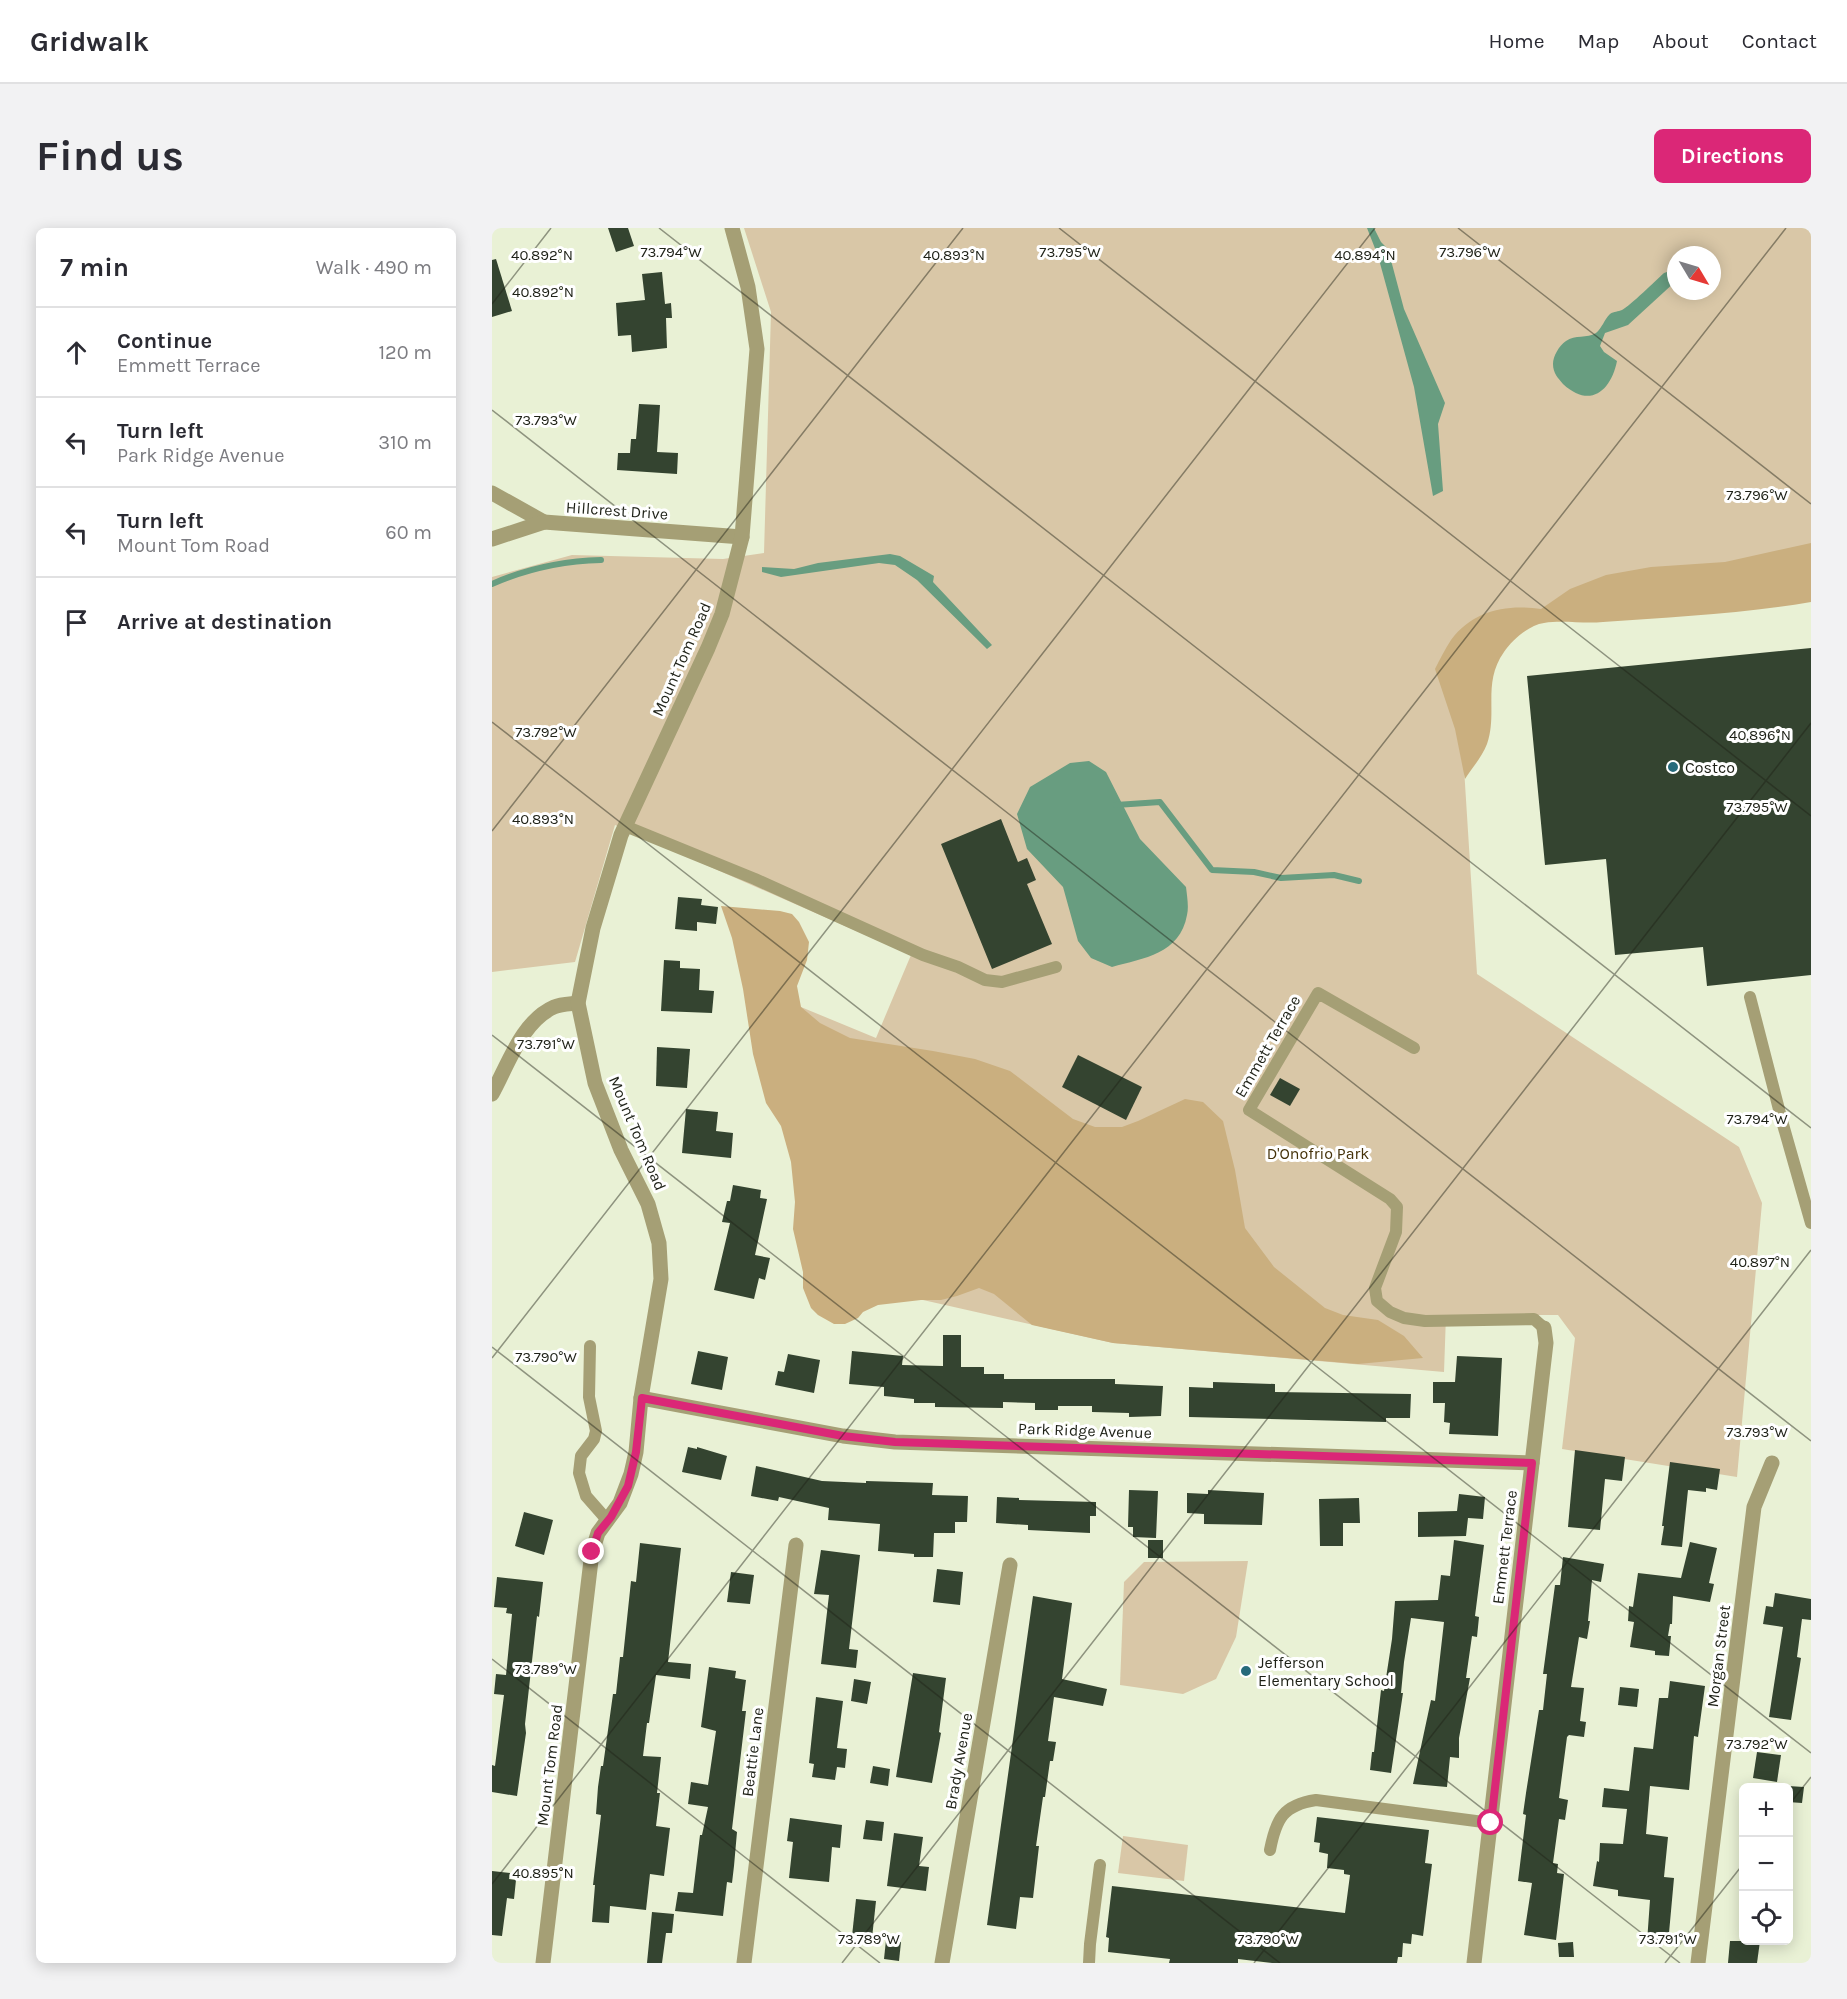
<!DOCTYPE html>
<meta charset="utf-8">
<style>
body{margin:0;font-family:Karla,sans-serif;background:#f2f2f3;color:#2b2b33}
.controls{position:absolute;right:18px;bottom:18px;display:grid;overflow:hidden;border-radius:9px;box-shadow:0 3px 15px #0003}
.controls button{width:54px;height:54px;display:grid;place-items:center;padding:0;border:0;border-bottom:2px solid #e1e1e2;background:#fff;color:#2b2b33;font:30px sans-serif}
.compass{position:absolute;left:1175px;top:18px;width:54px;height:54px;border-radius:50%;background:#fff;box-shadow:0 3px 15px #0003;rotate:128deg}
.stop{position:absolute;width:18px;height:18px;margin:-14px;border:4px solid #db2777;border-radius:50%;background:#fff}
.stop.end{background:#db2777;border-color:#fff;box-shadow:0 2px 6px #0008}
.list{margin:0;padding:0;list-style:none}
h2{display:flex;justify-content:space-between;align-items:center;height:78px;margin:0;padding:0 24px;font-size:26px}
h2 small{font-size:20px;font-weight:400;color:#7c7c81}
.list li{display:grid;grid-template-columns:39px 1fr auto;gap:18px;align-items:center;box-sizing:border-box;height:90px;padding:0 24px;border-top:2px solid #e1e1e2}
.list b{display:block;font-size:22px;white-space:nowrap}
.list p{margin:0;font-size:20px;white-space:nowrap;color:#7c7c81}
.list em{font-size:20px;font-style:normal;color:#7c7c81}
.icon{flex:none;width:33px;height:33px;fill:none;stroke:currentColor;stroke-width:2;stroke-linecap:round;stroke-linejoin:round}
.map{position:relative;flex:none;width:1319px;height:1735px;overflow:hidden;border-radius:9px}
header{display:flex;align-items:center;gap:36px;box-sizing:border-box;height:84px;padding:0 30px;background:#fff;border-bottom:2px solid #e1e1e2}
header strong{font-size:28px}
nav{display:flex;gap:33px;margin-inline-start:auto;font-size:21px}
.intro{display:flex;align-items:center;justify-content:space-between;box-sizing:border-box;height:144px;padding:0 36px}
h1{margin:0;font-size:42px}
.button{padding:15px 27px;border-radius:9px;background:#db2777;color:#fff;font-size:21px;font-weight:700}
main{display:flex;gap:36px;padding:0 36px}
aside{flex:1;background:#fff;border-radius:9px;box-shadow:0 3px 15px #0003}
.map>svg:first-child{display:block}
</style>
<header>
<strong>Gridwalk</strong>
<nav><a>Home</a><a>Map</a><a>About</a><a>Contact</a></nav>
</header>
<div class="intro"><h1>Find us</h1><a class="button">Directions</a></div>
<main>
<aside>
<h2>7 min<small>Walk · 490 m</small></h2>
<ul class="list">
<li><svg class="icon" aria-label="ahead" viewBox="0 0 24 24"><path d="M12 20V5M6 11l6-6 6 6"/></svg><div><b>Continue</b><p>Emmett Terrace</p></div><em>120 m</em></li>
<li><svg class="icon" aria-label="left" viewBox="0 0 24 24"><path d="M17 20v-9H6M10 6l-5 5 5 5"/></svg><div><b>Turn left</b><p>Park Ridge Avenue</p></div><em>310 m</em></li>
<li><svg class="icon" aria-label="left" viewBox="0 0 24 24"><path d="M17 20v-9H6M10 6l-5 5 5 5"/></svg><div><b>Turn left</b><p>Mount Tom Road</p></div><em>60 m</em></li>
<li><svg class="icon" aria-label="arrive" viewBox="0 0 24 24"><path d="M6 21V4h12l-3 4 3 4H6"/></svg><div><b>Arrive at destination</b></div></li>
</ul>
</aside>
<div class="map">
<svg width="1319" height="1735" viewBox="0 0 1319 1735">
<rect width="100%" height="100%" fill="#e9f1d5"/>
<g fill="#d9c7a7" fill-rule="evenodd">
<path d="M 252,0 L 1319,0 L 1319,348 L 1006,399 L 965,429 L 985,746 L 1247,919 L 1270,975 L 1245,1249 L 1070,1221 L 1083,1110 L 1066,1087 L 954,1087 L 952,1144 L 621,1115 L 325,1048 L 275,765 L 384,810 L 419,727 L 123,597 L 83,734 L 0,744 L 0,349 L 80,327 L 231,331 L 272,325 L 279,84 ZM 1184,27 L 1220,27 L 1220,63 L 1184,63 Z"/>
<polygon points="756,1333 744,1409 724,1451 691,1466 628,1457 632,1354 652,1334"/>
<polygon points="631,1608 696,1617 692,1653 626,1645"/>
</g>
<g fill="#caaf7f">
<path d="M 1319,315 L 1319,374 C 1250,386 1180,389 1111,394 C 1092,396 1071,392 1052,395 C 1037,397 1020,412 1012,424 C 990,455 1006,484 995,516 C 990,529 980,540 973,551 L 963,501 L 943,441 C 948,431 953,421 959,412 C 981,382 1015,376 1049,381 L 1078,361 L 1114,347 L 1159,339 L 1233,334 Z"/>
<polygon points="229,678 288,683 300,686 307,694 317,714 315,732 305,758 309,779 328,795 358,810 441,823 483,831 518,843 581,891 603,899 630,899 646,893 693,871 711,874 731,893 743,942 753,1000 782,1039 833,1080 851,1087 886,1092 912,1108 931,1130 866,1136 621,1115 540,1097 502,1066 487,1060 465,1068 449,1072 429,1072 386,1077 371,1084 366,1090 353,1096 342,1096 326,1087 319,1080 311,1060 311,1044 301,1001 303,974 299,934 289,898 274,875 261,826 251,761 240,710"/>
</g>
<g fill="#689d80">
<polygon points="875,0 882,0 889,14 896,21 912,81 953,175 946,196 951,263 941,268 922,159 886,28"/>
<path d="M 1178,43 L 1183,47 L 1184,53 L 1136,97 L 1113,105 L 1108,118 L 1112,124 L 1125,133 C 1119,163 1098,181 1071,156 C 1066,150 1061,145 1061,136 C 1061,128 1067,118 1074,113 C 1083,106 1095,111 1104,105 C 1110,100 1112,92 1118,86 C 1122,83 1126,84 1130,82 C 1138,78 1164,52 1172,45 Z"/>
<polygon points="398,326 408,328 442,348 441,354 500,417 495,421 425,352 403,337 387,335 289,349 270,344 270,339 302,341 326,335"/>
<path d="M 597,533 L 614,544 L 648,611 L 694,659 C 695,668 697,679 695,687 C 688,726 652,730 620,739 L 599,730 L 586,713 L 571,659 L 535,621 L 525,586 L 538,559 L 578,535 Z"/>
</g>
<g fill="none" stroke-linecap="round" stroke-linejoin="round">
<g stroke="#689d80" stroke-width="6">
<path d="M 0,356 C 34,341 72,333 109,332"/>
<polyline points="624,577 668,574 720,642 762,644 789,650 842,647 867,653"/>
</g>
</g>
<g fill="#344430">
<polygon points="116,0 136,0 142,18 124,24"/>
<polygon points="4,31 20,83 0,89 0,32"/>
<polygon points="170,44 173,76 179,75 180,90 174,90 175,120 140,124 139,107 126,108 124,75 153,72 150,46"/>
<polygon points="147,176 168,177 165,224 186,225 185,246 125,242 126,225 138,225 139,211 144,211"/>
<polygon points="1319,420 1319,747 1215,758 1211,719 1123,727 1114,631 1053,637 1035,448"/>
<polygon points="509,591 526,634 535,630 544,652 535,656 560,716 500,741 449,616"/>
<polygon points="186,669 210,671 209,677 226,679 224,696 205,694 205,703 183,701"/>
<polygon points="172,732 188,733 188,740 208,741 207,762 222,763 220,785 169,783"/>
<polygon points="165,819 198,821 195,860 164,858"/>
<polygon points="586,827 650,859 634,892 570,859"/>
<polygon points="788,850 808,861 798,878 778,867"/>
<polygon points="194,881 226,884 224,903 241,905 239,930 190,925"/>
<polygon points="241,957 269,962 268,970 275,971 263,1027 278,1030 273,1052 267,1050 262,1071 222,1062 238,995 230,994 235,973 238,973"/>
<polygon points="451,1107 469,1107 469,1139 492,1139 492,1146 512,1146 512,1151 623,1151 623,1156 671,1158 669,1188 637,1189 637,1185 600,1184 600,1178 566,1178 566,1182 543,1182 543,1175 511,1174 511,1180 443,1179 443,1175 422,1175 422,1171 392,1168 392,1159 357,1156 360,1123 411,1128 410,1137 451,1138"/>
<polygon points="206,1123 236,1129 230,1162 199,1156"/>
<polygon points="296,1126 328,1132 322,1165 283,1157 286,1143 292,1144"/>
<polygon points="965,1128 1010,1130 1006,1208 957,1206 958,1195 952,1194 953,1175 941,1175 941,1154 963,1154"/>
<polygon points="721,1154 783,1156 783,1164 919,1166 918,1190 894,1190 894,1194 697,1189 697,1159 721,1160"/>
<polygon points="196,1219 205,1221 205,1219 235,1228 229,1252 190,1244"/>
<polygon points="1083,1222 1133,1229 1130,1253 1113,1251 1108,1302 1076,1299"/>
<polygon points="1178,1234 1228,1241 1225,1262 1214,1260 1214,1264 1196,1262 1190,1319 1169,1317 1172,1298 1170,1298"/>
<polygon points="264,1238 330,1253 374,1255 374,1253 441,1255 440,1267 476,1268 475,1294 463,1294 463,1305 442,1305 441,1329 422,1329 422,1326 386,1323 388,1296 336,1292 337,1280 287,1269 286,1273 259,1268"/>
<polygon points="637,1262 666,1263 664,1310 641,1309 641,1299 636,1299"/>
<polygon points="716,1262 772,1265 770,1297 712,1296 712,1286 695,1285 695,1265 716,1266"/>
<polygon points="967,1266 993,1269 991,1291 976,1290 974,1308 926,1309 926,1284 965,1283"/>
<polygon points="505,1269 527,1270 527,1272 604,1274 604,1288 598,1288 598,1305 536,1302 536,1297 504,1295"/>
<polygon points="867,1270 868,1295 851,1295 851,1318 828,1318 827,1271"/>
<polygon points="32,1284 61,1292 52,1327 23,1318"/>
<rect x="656" y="1312" width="15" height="18"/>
<polygon points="962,1312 992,1317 983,1388 987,1389 985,1409 980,1408 974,1450 978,1450 967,1510 967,1530 958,1529 955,1559 921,1556 939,1472 943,1473 952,1394 919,1390 912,1434 909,1465 911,1465 899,1545 878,1542 880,1524 882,1524 889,1462 892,1463 900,1411 903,1373 946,1372 949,1347 958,1348"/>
<polygon points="1198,1314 1225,1320 1217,1355 1222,1356 1218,1374 1181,1368 1180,1396 1178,1396 1176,1408 1179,1408 1177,1428 1163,1427 1163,1423 1138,1419 1142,1394 1136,1393 1137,1378 1141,1379 1146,1345 1189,1350"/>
<polygon points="148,1315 189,1320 176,1434 199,1436 198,1451 164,1447 157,1495 155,1495 151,1528 169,1529 165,1565 168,1565 164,1598 178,1600 172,1648 158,1646 154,1682 118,1678 117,1695 100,1694 103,1657 101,1657 109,1587 104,1586 106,1559 109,1538 111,1538 121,1466 124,1466 128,1429 131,1429 139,1353 144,1354"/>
<polygon points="329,1322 368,1327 357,1421 366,1422 364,1440 329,1436 337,1367 322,1366"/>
<polygon points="1071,1329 1112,1336 1109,1354 1100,1352 1096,1393 1098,1393 1095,1411 1087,1409 1079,1459 1092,1460 1088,1493 1094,1494 1092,1509 1077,1507 1075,1509 1067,1570 1076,1572 1073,1592 1067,1591 1061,1635 1066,1636 1065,1645 1072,1646 1064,1712 1032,1707 1040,1655 1026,1653 1034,1587 1031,1586 1034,1565 1047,1482 1051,1482 1055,1446 1051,1446 1063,1357 1068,1357"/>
<polygon points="445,1341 471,1344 468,1377 441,1374"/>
<polygon points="239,1344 262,1347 258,1376 235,1374"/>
<polygon points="5,1349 51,1354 47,1389 45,1388 33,1496 34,1505 25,1568 0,1564 0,1537 3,1538 12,1467 2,1466 4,1446 14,1447 20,1386 14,1385 15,1380 2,1379"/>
<polygon points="1283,1365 1319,1371 1319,1392 1310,1391 1305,1429 1309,1430 1299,1492 1277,1489 1291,1399 1271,1396 1274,1378 1281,1379"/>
<polygon points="541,1368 580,1375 570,1451 615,1461 611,1478 562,1469 556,1513 564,1514 561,1533 558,1533 553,1569 551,1569 544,1618 547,1618 541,1670 528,1669 524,1701 495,1697"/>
<polygon points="217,1439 244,1443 243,1450 254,1452 250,1483 254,1483 240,1601 245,1604 242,1638 240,1655 235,1654 231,1688 183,1683 186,1664 201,1665 208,1607 210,1607 216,1579 196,1576 199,1554 216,1557 224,1503 209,1499"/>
<polygon points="421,1445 454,1450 447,1504 449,1505 440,1555 404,1549"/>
<polygon points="362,1451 379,1454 375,1476 359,1473"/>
<polygon points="1178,1453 1213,1458 1206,1509 1202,1508 1197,1562 1158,1558 1154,1606 1176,1609 1172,1649 1182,1650 1176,1716 1155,1714 1158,1672 1126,1668 1126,1662 1101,1658 1105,1633 1107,1634 1108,1615 1131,1616 1135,1581 1110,1579 1112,1560 1137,1563 1142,1519 1161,1521 1167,1470 1176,1470"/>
<polygon points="1128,1459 1147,1461 1145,1479 1126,1477"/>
<polygon points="324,1469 351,1473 345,1520 355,1521 353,1540 345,1539 343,1552 320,1549 322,1536 317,1535"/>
<polygon points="1265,1524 1289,1527 1285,1554 1261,1550"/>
<polygon points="381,1538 398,1541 396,1558 378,1555"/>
<polygon points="1296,1558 1312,1559 1310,1575 1296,1574"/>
<polygon points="825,1589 937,1602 933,1635 940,1636 931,1708 920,1706 919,1716 911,1715 910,1729 906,1729 905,1735 780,1735 746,1731 746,1735 677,1735 678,1731 616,1724 617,1710 614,1709 620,1658 853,1685 858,1647 852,1646 852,1642 835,1640 836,1626 827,1624 828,1615 822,1614"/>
<polygon points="298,1590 350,1597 348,1620 340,1619 337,1654 297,1650 301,1614 295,1613"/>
<polygon points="374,1592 392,1594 390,1613 371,1611"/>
<polygon points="402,1605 431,1609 427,1638 437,1639 434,1663 395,1658"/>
<polygon points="0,1643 18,1645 17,1651 24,1652 22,1671 15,1670 10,1708 0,1707"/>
<polygon points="364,1671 384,1673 380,1710 360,1708"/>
<polygon points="160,1684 182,1686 180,1705 174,1705 170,1735 155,1735"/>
<polygon points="394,1712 409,1714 407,1733 392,1731"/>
<polygon points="1238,1713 1268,1713 1265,1735 1236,1735"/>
<polygon points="1081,1714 1082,1729 1067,1729 1066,1715"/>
</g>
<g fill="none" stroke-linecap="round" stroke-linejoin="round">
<g stroke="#a59f75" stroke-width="12">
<polyline points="133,598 263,651 431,727 466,739 493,752 510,754 564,739"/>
<polyline points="1258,769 1290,893 1319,995"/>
<polyline points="922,820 826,765 757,882 898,971 905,979 904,1004 883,1060 885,1073 898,1084 912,1090 933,1093 1042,1091 1052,1100"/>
<polyline points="98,1118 97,1169 104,1203 102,1211 89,1228 87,1245 94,1268 116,1293"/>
<path d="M 778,1622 C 784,1591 791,1577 824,1572 L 999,1595"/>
<polyline points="597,1735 598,1716 608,1637"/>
</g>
<g stroke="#a59f75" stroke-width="15">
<polyline points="0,265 52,294"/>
<polyline points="0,311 52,294 250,309"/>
<path d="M 0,866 C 16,837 30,793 62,779 C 69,776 78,776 86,775"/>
<polyline points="149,1170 351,1208 403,1214 1040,1235"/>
<polyline points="51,1735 100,1324 106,1305 128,1275 139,1246 144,1224 149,1170 169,1051 167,1015 156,976 129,922 103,855 86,775 101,700 129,607 216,420 230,386 250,309 265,121 256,59 240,0"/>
<polyline points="252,1735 304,1317"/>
<polyline points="450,1735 518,1337"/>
<polyline points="982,1735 1054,1115 1052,1100"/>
<polyline points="1206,1735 1262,1279 1280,1235"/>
</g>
</g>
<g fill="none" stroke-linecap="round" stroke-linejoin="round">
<polyline stroke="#db2777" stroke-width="8" points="100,1324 106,1305 119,1289 136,1258 144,1224 150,1170 351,1208 403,1214 1040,1235 999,1595"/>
</g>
<path fill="none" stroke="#1e2117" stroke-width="1.5" stroke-opacity="0.45" d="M 167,0 L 1319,900M 567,0 L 1319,588M 966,0 L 1319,276M 0,76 L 59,0M 0,182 L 1319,1213M 0,494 L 1319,1525M 0,603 L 471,0M 0,807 L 1188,1735M 0,1119 L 788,1735M 0,1130 L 883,0M 0,1431 L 388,1735M 1296,1578 L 1319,1549M 0,1656 L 1294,0M 350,1735 L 1319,495M 762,1735 L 1319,1022M 1173,1735 L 1252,1635"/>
<g fill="#266a7b" stroke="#fff" stroke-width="2">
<circle cx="1181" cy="539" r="6"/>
<circle cx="754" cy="1443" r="6"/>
</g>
<g text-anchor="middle" stroke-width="6" stroke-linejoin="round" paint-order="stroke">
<g font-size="16" fill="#1e2117" stroke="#fff">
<text transform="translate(125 282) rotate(4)" y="6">Hillcrest Drive</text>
<text transform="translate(189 431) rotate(-66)" y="6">Mount Tom Road</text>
<text transform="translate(775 818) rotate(-60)" y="6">Emmett Terrace</text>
<text transform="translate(146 905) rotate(67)" y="6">Mount Tom Road</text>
<text transform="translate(593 1202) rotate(2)" y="6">Park Ridge Avenue</text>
<text transform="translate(1012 1319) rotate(-83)" y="6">Emmett Terrace</text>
<text transform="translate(1226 1428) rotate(-83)" y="6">Morgan Street</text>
<text transform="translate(260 1524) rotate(-83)" y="6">Beattie Lane</text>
<text transform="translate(466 1533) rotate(-80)" y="6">Brady Avenue</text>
<text transform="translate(57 1537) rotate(-83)" y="6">Mount Tom Road</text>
</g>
<g font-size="16" fill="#1e2117" stroke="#fff" text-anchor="start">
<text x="1193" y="545">Costco</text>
<text x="766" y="1440">Jefferson<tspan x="766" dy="18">Elementary School</tspan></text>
</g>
<g font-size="16" fill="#45320a" stroke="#fff">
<text x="826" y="931">D'Onofrio Park</text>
</g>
</g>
<g font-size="15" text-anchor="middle" fill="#1e2117" stroke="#fff" stroke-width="6" stroke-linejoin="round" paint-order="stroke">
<text x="179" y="29">73.794°W</text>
<text x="578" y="29">73.795°W</text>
<text x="978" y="29">73.796°W</text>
<text x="50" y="32">40.892°N</text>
<text x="873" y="32">40.894°N</text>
<text x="462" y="32">40.893°N</text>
<text x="51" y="69">40.892°N</text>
<text x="54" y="197">73.793°W</text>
<text x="1265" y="272">73.796°W</text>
<text x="54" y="509">73.792°W</text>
<text x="1268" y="512">40.896°N</text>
<text x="1265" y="584">73.795°W</text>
<text x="51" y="596">40.893°N</text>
<text x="54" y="821">73.791°W</text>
<text x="1265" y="896">73.794°W</text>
<text x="1268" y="1039">40.897°N</text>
<text x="54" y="1134">73.790°W</text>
<text x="1265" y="1209">73.793°W</text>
<text x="54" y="1446">73.789°W</text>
<text x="1265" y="1521">73.792°W</text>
<text x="51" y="1650">40.895°N</text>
<text x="377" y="1716">73.789°W</text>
<text x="776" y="1716">73.790°W</text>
<text x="1176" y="1716">73.791°W</text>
</g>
</svg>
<div class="controls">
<button>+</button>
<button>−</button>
<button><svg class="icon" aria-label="locate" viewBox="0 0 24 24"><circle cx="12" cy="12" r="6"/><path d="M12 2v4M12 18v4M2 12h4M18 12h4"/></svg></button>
</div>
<svg class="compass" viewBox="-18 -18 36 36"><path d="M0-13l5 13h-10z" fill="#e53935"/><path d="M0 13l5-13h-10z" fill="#7c7c81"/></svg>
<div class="stop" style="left:999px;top:1595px"></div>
<div class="stop end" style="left:100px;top:1324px"></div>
</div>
</main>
